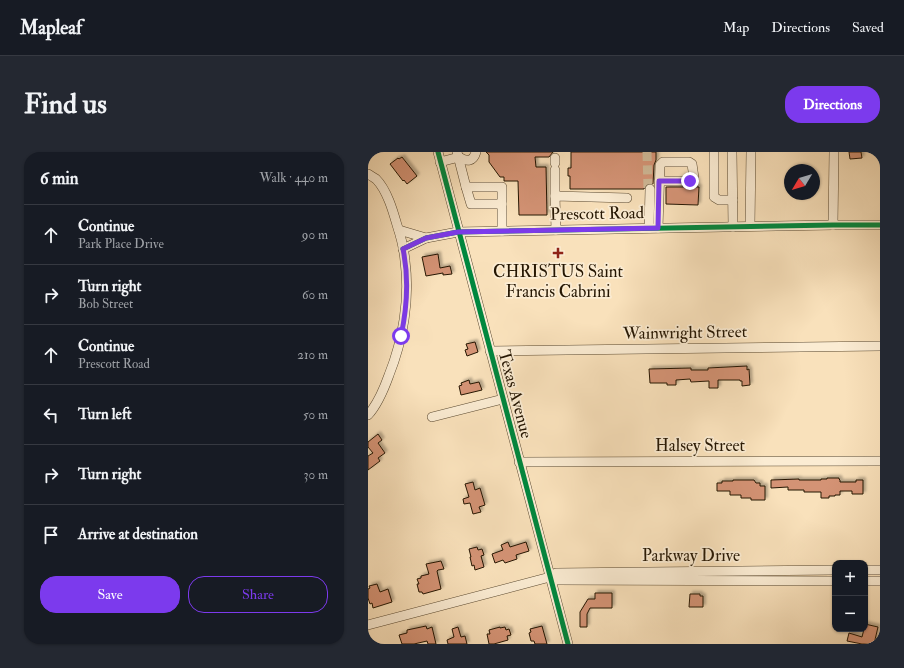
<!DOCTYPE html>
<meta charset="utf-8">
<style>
body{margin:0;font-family:"IM FELL Double Pica",serif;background:#242831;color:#f1f3f6}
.controls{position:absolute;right:12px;bottom:12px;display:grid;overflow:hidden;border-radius:8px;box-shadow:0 1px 3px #0004}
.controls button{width:36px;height:36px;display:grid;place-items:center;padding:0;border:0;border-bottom:1px solid #363941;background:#171b24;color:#f1f3f6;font:20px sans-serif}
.compass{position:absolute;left:416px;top:12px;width:36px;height:36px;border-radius:50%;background:#171b24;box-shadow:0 1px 3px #0004;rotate:232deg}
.stop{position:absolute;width:12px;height:12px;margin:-9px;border:3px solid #7c3aed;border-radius:50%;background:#fff}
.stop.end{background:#7c3aed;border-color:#fff;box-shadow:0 1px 4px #0008}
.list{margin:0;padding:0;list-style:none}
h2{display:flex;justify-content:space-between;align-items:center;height:52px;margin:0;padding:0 16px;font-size:17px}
h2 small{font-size:13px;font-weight:400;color:#9ea1a6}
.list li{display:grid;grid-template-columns:26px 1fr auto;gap:12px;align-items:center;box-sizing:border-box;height:60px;padding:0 16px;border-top:1px solid #363941}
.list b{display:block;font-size:15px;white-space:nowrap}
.list p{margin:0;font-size:13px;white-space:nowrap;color:#9ea1a6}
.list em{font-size:13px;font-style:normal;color:#9ea1a6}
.actions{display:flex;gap:8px;padding:12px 16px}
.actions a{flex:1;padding:9px 0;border:1px solid #7c3aed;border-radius:16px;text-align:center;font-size:14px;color:#7c3aed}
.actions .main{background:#7c3aed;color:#fff}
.icon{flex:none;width:22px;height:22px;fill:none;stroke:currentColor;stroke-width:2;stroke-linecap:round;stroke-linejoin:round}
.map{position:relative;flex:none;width:512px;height:492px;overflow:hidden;border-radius:16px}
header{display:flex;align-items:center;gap:24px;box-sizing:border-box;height:56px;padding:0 20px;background:#171b24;border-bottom:1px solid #363941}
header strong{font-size:19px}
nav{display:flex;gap:22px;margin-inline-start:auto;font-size:14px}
.intro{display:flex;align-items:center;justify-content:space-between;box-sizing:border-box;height:96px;padding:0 24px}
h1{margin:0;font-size:28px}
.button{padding:10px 18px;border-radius:16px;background:#7c3aed;color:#fff;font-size:14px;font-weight:700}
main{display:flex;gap:24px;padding:0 24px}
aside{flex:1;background:#171b24;border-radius:16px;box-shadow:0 1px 3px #0004}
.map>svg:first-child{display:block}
</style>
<header>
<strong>Mapleaf</strong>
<nav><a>Map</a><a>Directions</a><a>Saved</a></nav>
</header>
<div class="intro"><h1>Find us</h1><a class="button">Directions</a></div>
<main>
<aside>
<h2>6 min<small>Walk · 440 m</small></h2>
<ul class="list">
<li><svg class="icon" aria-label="ahead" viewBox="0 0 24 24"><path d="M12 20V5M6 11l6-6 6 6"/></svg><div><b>Continue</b><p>Park Place Drive</p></div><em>90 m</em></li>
<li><svg class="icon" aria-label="right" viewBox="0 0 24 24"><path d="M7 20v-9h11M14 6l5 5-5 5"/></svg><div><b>Turn right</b><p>Bob Street</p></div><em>60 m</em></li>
<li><svg class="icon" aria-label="ahead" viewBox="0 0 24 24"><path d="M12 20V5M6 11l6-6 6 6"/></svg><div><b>Continue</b><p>Prescott Road</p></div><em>210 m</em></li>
<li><svg class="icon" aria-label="left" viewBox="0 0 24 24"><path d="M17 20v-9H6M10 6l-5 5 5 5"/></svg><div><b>Turn left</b></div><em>50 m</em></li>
<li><svg class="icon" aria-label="right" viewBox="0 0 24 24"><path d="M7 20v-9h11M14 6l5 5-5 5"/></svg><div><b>Turn right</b></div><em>30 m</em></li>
<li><svg class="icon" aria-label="arrive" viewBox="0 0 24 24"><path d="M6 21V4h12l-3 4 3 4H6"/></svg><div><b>Arrive at destination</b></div></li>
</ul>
<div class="actions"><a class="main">Save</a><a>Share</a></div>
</aside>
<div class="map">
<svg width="512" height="492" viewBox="0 0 512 492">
<defs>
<filter id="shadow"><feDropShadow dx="2.5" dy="-2.5" stdDeviation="1" flood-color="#0004"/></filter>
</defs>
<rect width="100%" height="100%" fill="#f9e1bb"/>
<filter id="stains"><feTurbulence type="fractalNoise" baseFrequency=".005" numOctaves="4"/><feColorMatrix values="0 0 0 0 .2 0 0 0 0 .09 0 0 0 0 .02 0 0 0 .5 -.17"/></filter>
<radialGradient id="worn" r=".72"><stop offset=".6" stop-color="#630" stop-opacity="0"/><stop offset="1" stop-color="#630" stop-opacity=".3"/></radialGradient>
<g fill="#d49375" stroke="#251602" filter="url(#shadow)">
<polygon points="118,0 185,0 181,5 167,5 168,15 178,15 179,63 151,63 150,29 136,29 136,25 132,25 121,10 121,3"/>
<polygon points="203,0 288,0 288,8 286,13 285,32 283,31 280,32 277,34 276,37 202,37 202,24 200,24 200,16 203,16"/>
<polygon points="481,0 493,0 494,6 482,7"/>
<polygon points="34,5 49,24 39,32 36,28 35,29 22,12 30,6 31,7"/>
<polygon points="298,35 331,35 330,53 298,52"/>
<polygon points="70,102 72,116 82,114 84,122 75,123 75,121 58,124 54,105"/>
<polygon points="107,190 110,200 99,204 97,198 100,197 98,192"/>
<polygon points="379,214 379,218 381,217 382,233 374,234 374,229 372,229 372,228 350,228 350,236 341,236 341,229 323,230 322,227 308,228 308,233 299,233 299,231 282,231 281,217 323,216 323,218 340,218 340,216"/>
<polygon points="101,228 102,232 111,230 114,238 93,243 91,234 94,233 93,231"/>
<polygon points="10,282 14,288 10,291 17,301 10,306 12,309 0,318 0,304 5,301 0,295 0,290"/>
<polygon points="459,326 471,326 471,327 472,328 472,330 488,330 488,328 495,328 495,342 484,342 484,339 472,339 472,343 467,343 467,344 461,344 461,346 453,346 453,340 436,340 436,338 420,338 420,335 403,336 403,328 431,327 431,328 453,328 453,327 459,327"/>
<polygon points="365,328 386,328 388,331 392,331 392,334 397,334 397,348 383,348 383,346 373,346 373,343 362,343 362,339 349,339 349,331 354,331 354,329 365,329"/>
<polygon points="105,330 107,338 112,336 117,353 111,355 113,360 105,362 102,351 96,352 95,347 101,345 97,332"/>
<polygon points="140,390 142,395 158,390 161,399 148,403 149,407 137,411 135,408 127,411 124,402 135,398 133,393"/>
<polygon points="109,395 110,398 114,397 116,403 113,404 116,415 107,418 106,413 104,414 102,405 103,405 101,397"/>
<polygon points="73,409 76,417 70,418 69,419 73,437 55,442 54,440 51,440 49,432 51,432 49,427 53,426 53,424 61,422 58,412"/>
<polygon points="9,432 12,440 20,437 24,450 5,456 4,451 2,452 0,446 0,437 2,436 1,434"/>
<polygon points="227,441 244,441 244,456 222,456 219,462 219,475 212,475 212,460 220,447 227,447"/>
<polygon points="322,442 332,442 332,444 335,444 335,455 321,455"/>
<polygon points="497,472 510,475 506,492 494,492 479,489 481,481 494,485 496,477 497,477"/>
<polygon points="58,474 59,477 64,475 68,492 60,492 59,489 46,492 34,492 31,483 39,481 39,478"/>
<polygon points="174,474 179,492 167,492 166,489 163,489 161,481 163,480 162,477"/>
<polygon points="90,475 93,485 97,484 99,492 80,492 79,488 86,485 84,477"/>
<polygon points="132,475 132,476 137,475 138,478 141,477 143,483 139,484 140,488 126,492 121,492 119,482 122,482 121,478"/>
</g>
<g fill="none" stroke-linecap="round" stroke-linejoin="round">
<polyline stroke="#cfb896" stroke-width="9" stroke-dasharray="9 4.5" stroke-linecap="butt" points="279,0 280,37"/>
<defs>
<g id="minor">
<polyline points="70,0 200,492"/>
<polyline points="89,0 98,35 134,35 134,79"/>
<polyline points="346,0 346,45 351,48 365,48"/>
<polyline points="364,0 365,75"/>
<polyline points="187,6 187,11"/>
<path d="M 72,10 L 91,5 C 99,10 105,10 108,0"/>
<polyline points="187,18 187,44"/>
<path d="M 0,22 C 2,23 5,25 8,27 C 19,38 25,59 29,73 C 33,85 36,97 37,109 C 42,147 35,188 21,223 C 16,237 10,252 0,263"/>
<polyline points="98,35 103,52 134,52"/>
<polyline points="465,73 466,0"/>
<polyline points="382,74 383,0"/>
<polyline points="281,76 282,37"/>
<polyline points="290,76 292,13 295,10 321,10 324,12 326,26 322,29 291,29"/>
<polyline points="31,78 58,86"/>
<polyline points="188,78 187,44 259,46"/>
<polyline points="35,97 58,86 90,80 465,73 512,73"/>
<polyline points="122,199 512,194"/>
<polyline points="64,265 135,247"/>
<polyline points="151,310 512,309"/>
<polyline points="497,418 512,418"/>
<polyline points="182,425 189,428 467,429"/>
<polyline points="497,429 512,429"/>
<polyline points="0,473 182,425 188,421 467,418"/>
</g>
</defs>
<use href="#minor" stroke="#5a4930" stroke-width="10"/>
<use href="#minor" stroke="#fbecd3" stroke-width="9"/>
<defs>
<g id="cycleway">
<polyline points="70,0 200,492"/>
<polyline points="35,97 58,86 90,80 465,73 512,73"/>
</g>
</defs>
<use href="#cycleway" stroke="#fbecd3" stroke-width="8"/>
<use href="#cycleway" stroke="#00873e" stroke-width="5"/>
</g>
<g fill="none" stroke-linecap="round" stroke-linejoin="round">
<path stroke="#7c3aed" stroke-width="5" d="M 33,184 C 39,156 41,126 35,97 L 58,86 L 90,80 L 290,76 L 291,29 L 322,29"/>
</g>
<path fill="#8f2418" stroke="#fbecd3" stroke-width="1.5" d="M188 95h4v4h4v4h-4v4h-4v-4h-4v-4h4z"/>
<g text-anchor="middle" stroke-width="3.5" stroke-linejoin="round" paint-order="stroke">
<g font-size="17" fill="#251602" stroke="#fbecd3">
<text transform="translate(229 61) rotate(-1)" y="6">Prescott Road</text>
<text transform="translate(317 180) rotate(-1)" y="6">Wainwright Street</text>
<text transform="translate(148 242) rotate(75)" y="6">Texas Avenue</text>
<text x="332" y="299">Halsey Street</text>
<text x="323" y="409">Parkway Drive</text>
</g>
<g font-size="17" fill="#251602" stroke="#fbecd3">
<text x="190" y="125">CHRISTUS Saint<tspan x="190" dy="20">Francis Cabrini</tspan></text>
</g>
</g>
<rect width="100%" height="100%" filter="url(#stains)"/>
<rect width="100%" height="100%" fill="url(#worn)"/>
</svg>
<div class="controls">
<button>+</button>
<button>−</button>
</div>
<svg class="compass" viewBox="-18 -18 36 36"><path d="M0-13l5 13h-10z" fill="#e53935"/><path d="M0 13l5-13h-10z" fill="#9ea1a6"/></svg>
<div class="stop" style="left:33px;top:184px"></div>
<div class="stop end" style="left:322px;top:29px"></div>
</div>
</main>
